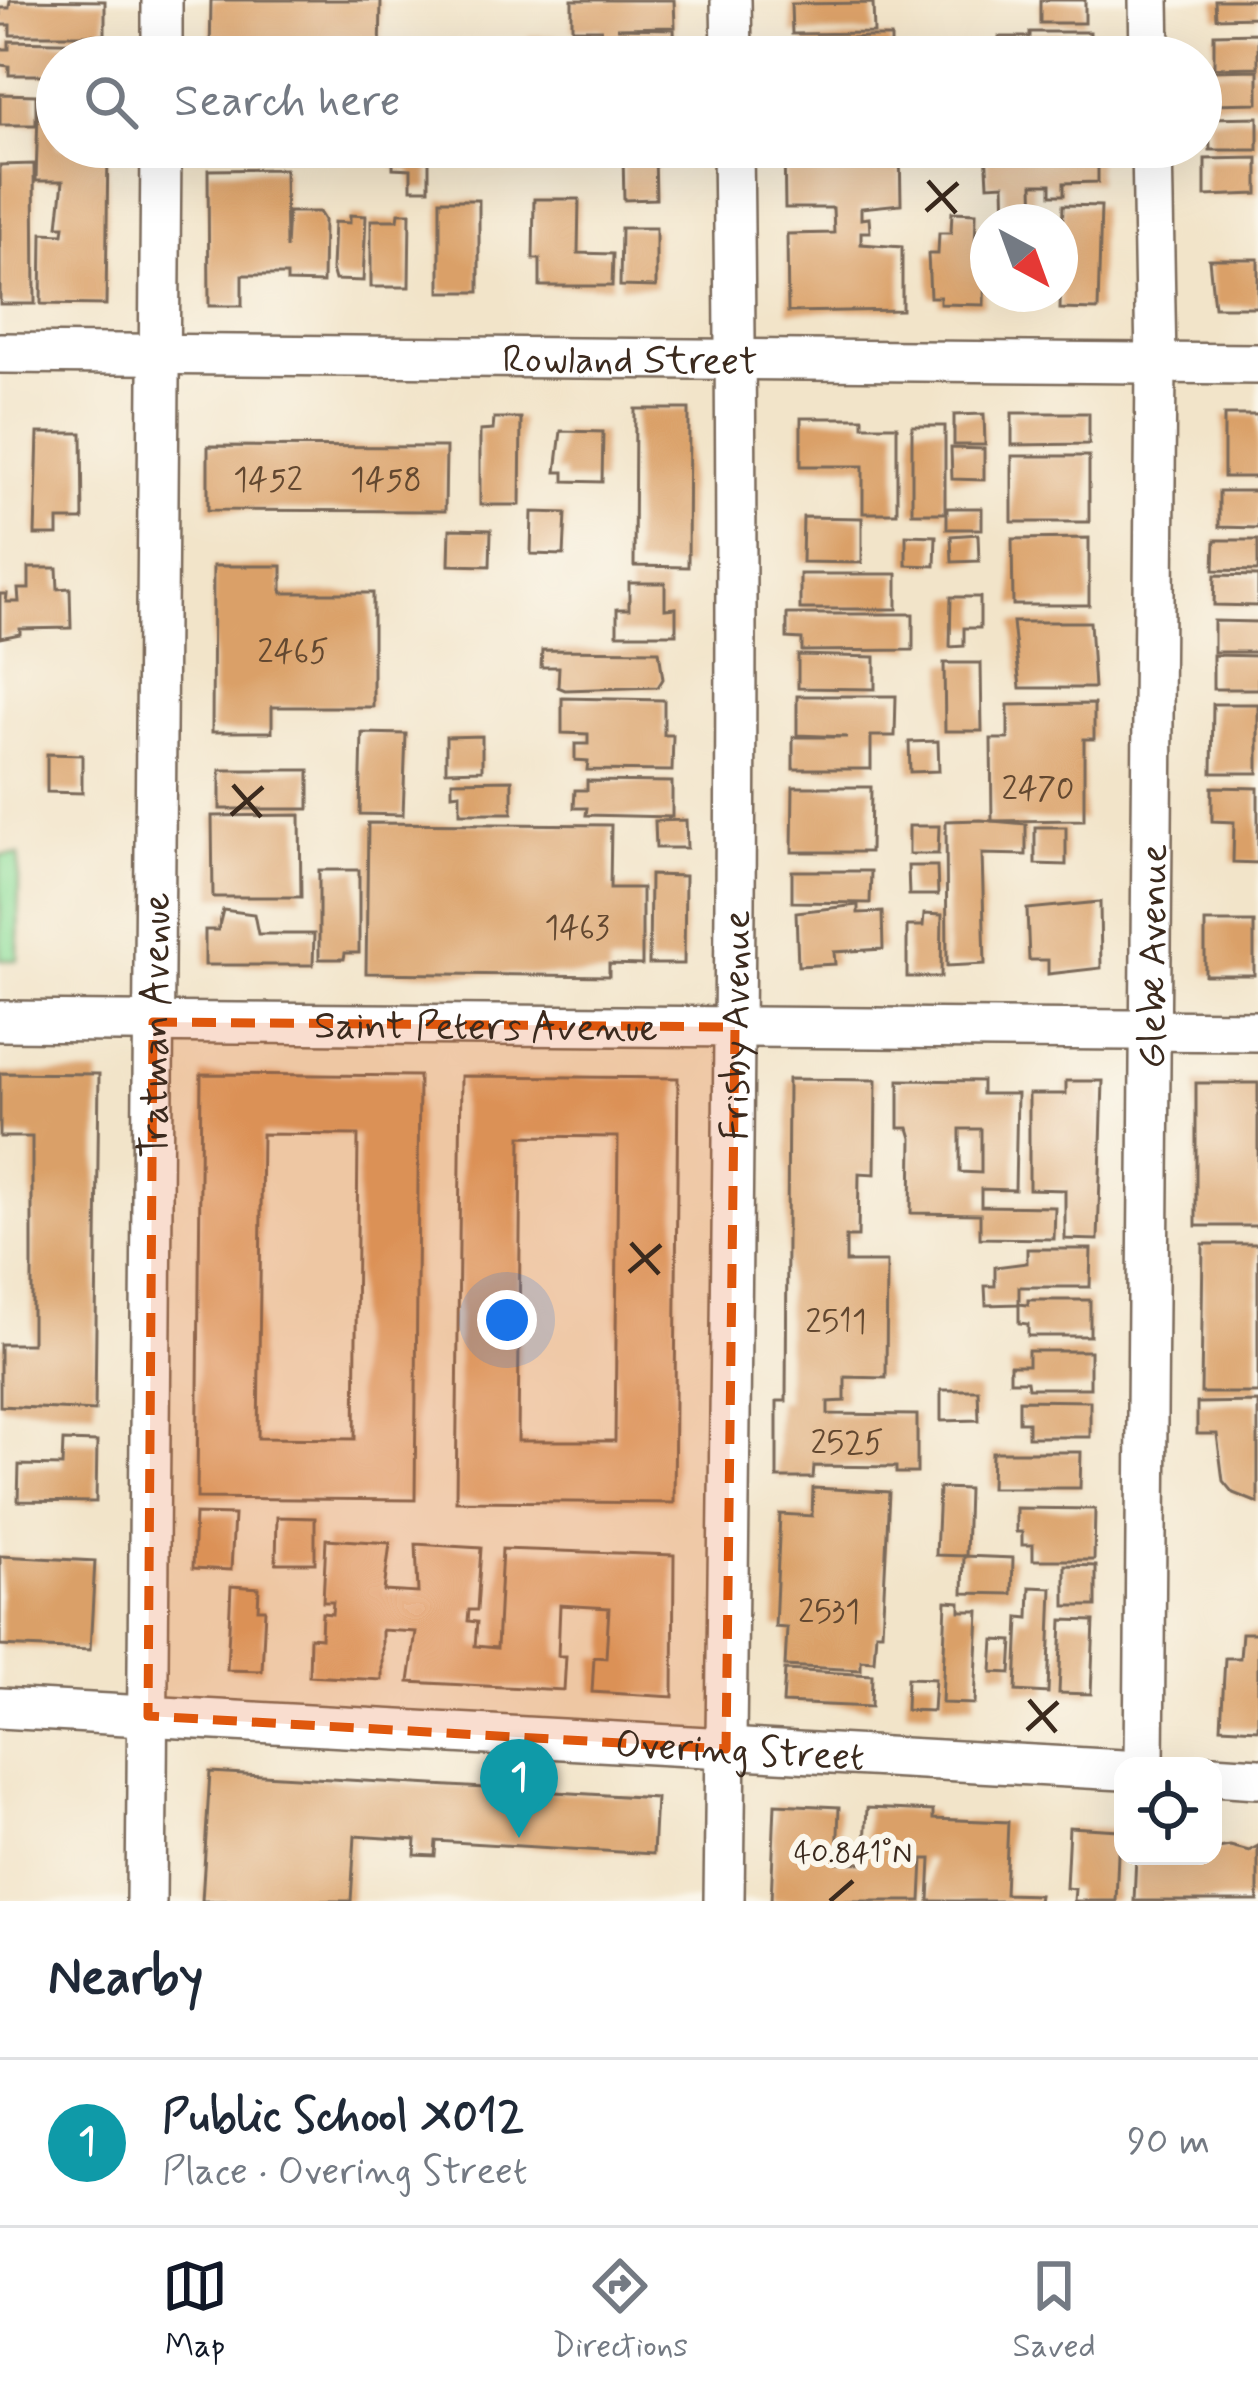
<!DOCTYPE html>
<meta charset="utf-8">
<style>
body{margin:0;font-family:Mynerve,sans-serif;background:#f2f2f3;color:#1f2937}
.controls{position:absolute;right:36px;bottom:36px;display:grid;overflow:hidden;border-radius:24px;box-shadow:0 12px 48px #0002}
.controls button{width:108px;height:108px;display:grid;place-items:center;padding:0;border:0;border-bottom:3px solid #e0e1e3;background:#fff;color:#1f2937;font:60px sans-serif}
.compass{position:absolute;left:970px;top:204px;width:108px;height:108px;border-radius:50%;background:#fff;box-shadow:0 12px 48px #0002;rotate:139deg}
.you{position:absolute;left:507px;top:1320px;width:42px;height:42px;margin:-30px;border:9px solid #fff;border-radius:50%;background:#1a73e8;box-shadow:0 0 0 18px #1a73e833}
.badge{display:grid;place-items:center;width:78px;height:78px;border-radius:50%;background:#111827;color:#fff;font-size:39px;font-weight:700}
.pin{position:absolute;translate:-50% -99px;filter:drop-shadow(0 3px 6px #0008)}
.pin::after{content:'';position:absolute;top:63px;width:42px;height:36px;background:inherit;clip-path:polygon(0 0,100% 0,50% 100%)}
.list{margin:0;padding:0;list-style:none}
h2{display:flex;justify-content:space-between;align-items:center;height:156px;margin:0;padding:0 48px;font-size:51px}
h2 small{font-size:39px;font-weight:400;color:#747a83}
.list li{display:grid;grid-template-columns:78px 1fr auto;gap:36px;align-items:center;box-sizing:border-box;height:168px;padding:0 48px;border-top:3px solid #e0e1e3}
.list b{display:block;font-size:45px;white-space:nowrap}
.list p{margin:0;font-size:39px;white-space:nowrap;color:#747a83}
.list em{font-size:39px;font-style:normal;color:#747a83}
.icon{flex:none;width:66px;height:66px;fill:none;stroke:currentColor;stroke-width:2;stroke-linecap:round;stroke-linejoin:round}
.map{position:relative;flex:none;width:1258px;height:1901px;overflow:hidden}
.search{position:absolute;background:#fff;box-shadow:0 12px 48px #0002;left:36px;right:36px;top:36px;height:132px;display:flex;align-items:center;gap:30px;box-sizing:border-box;padding:0 42px;border-radius:66px;color:#747a83;font-size:45px}
.sheet{height:324px;background:#fff}
nav{display:flex;justify-content:space-around;align-items:center;box-sizing:border-box;height:168px;border-top:3px solid #e0e1e3;background:#fff;font-size:33px;color:#747a83}
nav a{display:grid;justify-items:center;gap:6px}
nav .on{color:#111827}
.map>svg:first-child{display:block}
</style>
<div class="map">
<svg width="1258" height="1901" viewBox="0 0 1258 1901">
<rect width="100%" height="100%" fill="#fbf7ec"/>
<filter id="ink" filterUnits="userSpaceOnUse"><feTurbulence type="fractalNoise" baseFrequency=".00833" numOctaves="2"/><feDisplacementMap in="SourceGraphic" scale="24" xChannelSelector="R" yChannelSelector="G"/><feConvolveMatrix kernelMatrix="1 2 1 2 8 2 1 2 1" color-interpolation-filters="sRGB"/></filter>
<filter id="wash" filterUnits="userSpaceOnUse"><feTurbulence type="fractalNoise" baseFrequency=".004" numOctaves="4" result="noise"/><feDisplacementMap in="SourceGraphic" scale="48" xChannelSelector="R" yChannelSelector="G"/><feGaussianBlur stdDeviation="2.7" result="paint"/><feColorMatrix in="noise" values="0 0 0 0 0 0 0 0 0 0 0 0 0 0 0 0 0 1.4 0 .05"/><feComposite in="paint" operator="in"/></filter>
<g filter="url(#wash)">
<rect width="100%" height="100%" fill="#f2e4c9"/>
<polygon fill="#92df9c" stroke="#66845d" stroke-width="3" points="0,855 19,855 18,960 0,960"/>
<g id="blocks">
<g fill="#daa067" fill-rule="evenodd">
<polygon points="10,0 105,1 105,35 10,35 10,25 0,25 0,8 9,8"/>
<polygon points="211,0 381,0 380,57 210,57"/>
<polygon points="572,0 674,0 675,27 617,28 674,29 675,57 602,57 601,29 572,29"/>
<rect x="1040" y="0" width="45" height="23"/>
<polygon points="1215,0 1258,0 1258,17 1216,18"/>
<polygon points="873,3 874,33 792,34 791,4"/>
<polygon points="1030,32 1090,32 1090,57 999,57 999,37 1030,37"/>
<polygon points="1258,33 1258,67 1214,68 1214,34"/>
<rect x="528" y="36" width="32" height="21"/>
<polygon points="868,37 891,37 891,57 802,57 804,41"/>
<polygon points="9,41 104,43 104,57 57,57 57,75 9,75 9,66 0,65 0,49 9,49"/>
<polygon points="1258,70 1258,103 1210,104 1209,71"/>
<polygon points="0,94 36,95 36,125 0,125"/>
<polygon points="38,111 57,111 57,147 108,147 106,305 41,304 42,233 63,234 64,226 58,226 63,181 36,181"/>
<polygon points="1258,117 1258,150 1210,150 1209,118"/>
<polygon points="784,147 900,147 901,204 861,208 861,219 869,218 870,232 861,232 861,244 902,247 902,310 788,312 787,234 834,233 833,208 785,208"/>
<polygon points="904,147 960,147 960,155 904,156"/>
<polygon points="1063,147 1063,153 1098,152 1098,182 1064,183 1064,195 1051,195 1051,184 1033,184 1034,222 1005,222 1004,184 988,185 986,149"/>
<polygon points="393,152 429,152 429,189 411,189 411,169 393,168"/>
<polygon points="655,154 656,199 624,200 623,155"/>
<polygon points="1258,158 1258,194 1205,196 1205,159"/>
<polygon points="34,164 35,304 0,304 0,165"/>
<polygon points="285,169 286,249 288,212 319,212 324,220 323,283 287,282 287,275 242,275 242,306 209,306 208,170"/>
<polygon points="534,199 579,199 578,253 613,254 612,286 540,286 540,259 533,259"/>
<rect x="440" y="200" width="39" height="92"/>
<polygon points="1063,205 1101,206 1098,310 1060,309"/>
<polygon points="952,212 976,213 975,252 985,252 984,305 940,304 940,297 930,297 928,254 938,254 939,233 951,233"/>
<polygon points="399,213 410,213 409,287 371,287 371,220 398,220"/>
<polygon points="350,215 366,216 363,281 335,280 332,269 334,222 350,223"/>
<polygon points="621,228 656,228 656,287 620,286"/>
<polygon points="1209,259 1258,259 1258,307 1214,307"/>
<polygon points="635,409 689,409 688,567 634,566"/>
<polygon points="1012,413 1089,413 1089,444 1012,445"/>
<polygon points="984,414 985,445 954,445 954,415"/>
<rect x="1224" y="415" width="34" height="62"/>
<polygon points="494,418 521,418 520,505 480,505 480,431 493,430"/>
<polygon points="801,418 863,418 863,426 897,426 897,513 863,513 863,466 801,466"/>
<rect x="912" y="426" width="33" height="87"/>
<polygon points="561,431 603,432 602,482 564,481 564,472 556,472"/>
<polygon points="38,433 82,433 83,520 58,520 58,535 35,535"/>
<polygon points="208,446 446,447 445,511 208,510"/>
<polygon points="951,448 984,449 984,480 952,479"/>
<rect x="1012" y="456" width="77" height="66"/>
<polygon points="1219,491 1258,491 1258,528 1219,527"/>
<rect x="947" y="508" width="35" height="21"/>
<polygon points="532,512 566,513 564,555 531,554"/>
<polygon points="803,517 862,518 862,563 802,562"/>
<polygon points="450,529 491,530 490,566 449,565"/>
<polygon points="978,534 979,561 952,562 951,536"/>
<polygon points="906,535 936,536 935,566 906,565"/>
<polygon points="1089,538 1089,605 1013,605 1012,539"/>
<polygon points="1215,540 1258,540 1258,571 1214,570"/>
<polygon points="213,566 282,566 282,593 373,593 373,707 272,707 272,732 212,732"/>
<polygon points="29,568 57,568 58,589 70,588 71,628 20,629 20,634 0,638 0,594 7,594 6,602 19,602 18,589 29,589"/>
<rect x="800" y="574" width="97" height="35"/>
<polygon points="1215,575 1258,576 1258,606 1214,605"/>
<polygon points="629,583 665,583 665,609 676,608 676,634 617,634 617,609 629,609"/>
<polygon points="951,597 980,597 980,628 964,628 964,646 950,647"/>
<polygon points="787,614 913,614 913,650 802,651 802,639 787,638"/>
<polygon points="1214,621 1258,622 1258,652 1214,652"/>
<polygon points="1013,622 1090,622 1094,688 1020,688"/>
<polygon points="542,650 659,651 663,679 658,687 565,690 558,687 559,667 541,667"/>
<polygon points="798,655 875,657 875,689 798,688"/>
<polygon points="1213,655 1258,656 1258,689 1213,689"/>
<polygon points="944,663 981,663 982,731 945,731"/>
<polygon points="797,696 896,696 895,736 871,736 871,769 793,769 793,737 847,737 797,735"/>
<polygon points="562,698 664,700 664,735 673,735 672,771 587,770 588,761 575,760 575,744 588,744 588,734 562,733"/>
<polygon points="1094,704 1094,739 1084,739 1084,820 992,821 991,739 1008,739 1008,705"/>
<polygon points="1213,704 1258,704 1258,773 1212,773"/>
<polygon points="362,733 406,734 403,815 360,814"/>
<polygon points="482,736 482,770 446,771 446,737"/>
<polygon points="938,741 939,771 910,772 909,742"/>
<polygon points="47,754 82,755 82,793 47,792"/>
<rect x="220" y="770" width="89" height="39"/>
<polygon points="512,780 512,813 460,813 460,793 452,794 452,781"/>
<polygon points="587,781 672,782 672,817 586,815 587,808 574,808 575,790 587,790"/>
<polygon points="793,787 871,787 870,852 792,852"/>
<polygon points="1212,787 1258,788 1258,863 1233,862 1234,822 1212,821"/>
<polygon points="300,815 301,897 213,897 212,816"/>
<polygon points="686,820 687,848 656,848 655,821"/>
<polygon points="981,820 1026,824 1026,855 982,854 985,964 947,966 946,821"/>
<polygon points="368,823 611,825 610,888 642,888 642,965 609,964 609,976 366,973"/>
<polygon points="909,826 939,826 938,854 909,854"/>
<polygon points="1035,827 1066,827 1066,865 1035,864"/>
<polygon points="908,866 937,866 938,895 909,895"/>
<polygon points="319,870 359,870 359,953 345,953 344,959 319,959"/>
<polygon points="792,871 871,871 870,903 792,902"/>
<polygon points="650,875 685,876 684,964 649,964"/>
<polygon points="1100,902 1101,968 1048,974 1048,960 1029,960 1027,909"/>
<polygon points="858,905 858,913 882,912 883,949 834,952 835,964 798,966 796,912"/>
<polygon points="223,910 254,914 258,934 314,934 313,965 205,965 205,930 218,930"/>
<polygon points="924,914 942,915 941,977 907,977 907,926 923,926"/>
<rect x="1205" y="922" width="49" height="53"/>
<polygon points="0,1073 99,1074 95,1411 0,1406 0,1344 32,1344 32,1137 0,1137"/>
<path d="M 201,1074 L 419,1076 L 415,1500 L 197,1498 ZM 262,1134 L 358,1135 L 355,1439 L 258,1438 Z"/>
<path d="M 461,1076 L 678,1078 L 674,1503 L 456,1501 ZM 521,1136 L 618,1137 L 615,1441 L 518,1441 Z"/>
<polygon points="788,1079 876,1080 875,1174 859,1173 858,1237 846,1237 846,1262 887,1262 886,1378 845,1377 845,1401 828,1402 828,1414 917,1415 917,1473 896,1473 896,1467 814,1466 813,1478 777,1478 777,1401 786,1401"/>
<path d="M 899,1080 L 982,1081 L 982,1094 L 1017,1094 L 1015,1190 L 981,1189 L 981,1206 L 1055,1207 L 1054,1239 L 980,1238 L 980,1214 L 911,1213 L 912,1138 L 909,1128 L 899,1128 ZM 960,1129 L 981,1129 L 981,1173 L 960,1172 Z"/>
<polygon points="1066,1081 1103,1081 1098,1240 1065,1239 1065,1190 1029,1189 1029,1094 1066,1094"/>
<rect x="1196" y="1083" width="62" height="143"/>
<polygon points="1203,1244 1258,1244 1258,1393 1201,1393"/>
<polygon points="1027,1249 1091,1249 1090,1287 1019,1287 1019,1304 986,1305 985,1286 995,1286 995,1267 1027,1263"/>
<polygon points="1028,1300 1090,1300 1090,1336 1028,1336 1028,1324 1019,1323 1019,1304 1028,1305"/>
<polygon points="1028,1351 1090,1351 1090,1388 1028,1388 1027,1381 1010,1381 1010,1365 1028,1365"/>
<polygon points="941,1390 978,1390 979,1420 941,1421"/>
<polygon points="1019,1400 1090,1401 1090,1437 1028,1437 1028,1422 1019,1422"/>
<polygon points="1258,1402 1258,1503 1233,1493 1223,1481 1217,1434 1197,1434 1197,1403"/>
<polygon points="63,1441 97,1442 96,1502 18,1501 19,1465 62,1466"/>
<polygon points="992,1452 1081,1452 1080,1488 991,1488"/>
<polygon points="813,1488 889,1492 882,1632 876,1632 874,1661 861,1660 861,1670 785,1666 787,1628 775,1627 780,1514 812,1516"/>
<polygon points="939,1488 968,1489 966,1556 936,1555"/>
<polygon points="1016,1508 1095,1509 1094,1560 1033,1560 1033,1545 1022,1545 1022,1532 1016,1532"/>
<polygon points="195,1514 234,1515 231,1570 193,1568"/>
<polygon points="277,1517 315,1518 315,1563 276,1563"/>
<polygon points="326,1539 390,1543 384,1591 418,1593 416,1544 481,1548 477,1610 469,1610 468,1621 477,1622 475,1646 497,1648 502,1549 674,1555 673,1697 592,1692 594,1657 606,1658 609,1608 560,1605 558,1656 566,1656 564,1690 409,1682 416,1632 382,1630 382,1680 309,1676 310,1637 321,1638 322,1613 332,1614 333,1602 323,1602"/>
<polygon points="0,1556 95,1561 90,1650 0,1646"/>
<polygon points="964,1556 1013,1558 1012,1594 963,1593"/>
<polygon points="1065,1565 1096,1566 1096,1606 1065,1606"/>
<polygon points="231,1586 259,1588 258,1609 265,1609 262,1671 227,1670"/>
<polygon points="1030,1587 1052,1588 1048,1693 1016,1691 1019,1617 1029,1618"/>
<polygon points="946,1601 960,1602 960,1611 979,1611 975,1704 942,1703"/>
<polygon points="1062,1620 1094,1621 1091,1694 1059,1693"/>
<polygon points="1242,1633 1258,1633 1258,1729 1221,1727 1225,1658 1240,1658"/>
<polygon points="994,1640 1013,1641 1011,1673 992,1672"/>
<polygon points="785,1670 872,1675 871,1707 783,1703"/>
<polygon points="907,1678 935,1679 933,1711 906,1710"/>
<polygon points="210,1772 656,1798 653,1854 436,1841 435,1856 415,1855 416,1840 355,1836 351,1901 202,1901"/>
<polygon points="775,1804 839,1807 837,1862 864,1863 867,1808 933,1811 933,1819 1008,1822 1005,1894 1039,1895 1038,1901 929,1901 931,1859 923,1859 921,1901 771,1901"/>
<polygon points="1069,1827 1119,1830 1116,1901 1074,1901 1075,1889 1066,1888"/>
<polygon points="1230,1846 1249,1851 1258,1846 1258,1901 1134,1901 1136,1856 1213,1856 1213,1849"/>
</g>
</g>
</g>
<g filter="url(#ink)">
<use href="#blocks" fill-opacity="0" stroke="#7b6b5a" stroke-width="3"/>
<g fill="none" stroke-linecap="round" stroke-linejoin="round">
<defs>
<g id="street">
<polyline points="731,0 732,57"/>
<polyline points="1149,0 1150,57"/>
<polyline points="162,57 162,0"/>
<path id="s1" d="M 0,353 L 1258,364"/>
<path id="s2" d="M 0,1021 L 1258,1031"/>
<path id="s3" d="M 0,1708 L 1123,1770"/>
<path id="s4" d="M 1144,1766 L 1156,363 L 1152,147"/>
<polyline points="1213,1775 1258,1778"/>
<path id="s5" d="M 146,1901 L 161,147"/>
<path id="s6" d="M 724,1901 C 731,1316 741,731 733,147"/>
</g>
</defs>
<use href="#street" stroke="#7b6b5a" stroke-width="44"/>
<use href="#street" stroke="#fff" stroke-width="39"/>
</g>
</g>
<path fill="#df570d" fill-opacity="0.2" stroke="#df570d" stroke-width="9" stroke-dasharray="24 15" stroke-linejoin="round" d="M 153,1022 L 735,1027 L 726,1749 L 148,1716 Z"/>
<path fill="none" stroke="#3b2a1e" stroke-width="4.5" d="M 928,181 L 956,213M 926,211 L 958,183M 233,785 L 261,817M 231,815 L 263,787M 631,1243 L 659,1274M 629,1272 L 661,1245M 1029,1700 L 1056,1732M 1027,1730 L 1058,1702M 830,1901 L 853,1881"/>
<g text-anchor="middle" stroke-width="12" stroke-linejoin="round" paint-order="stroke">
<g font-size="33" fill="#634830">
<text x="268" y="490">1452</text>
<text x="386" y="490">1458</text>
<text x="293" y="662">2465</text>
<text x="1038" y="799">2470</text>
<text x="577" y="938">1463</text>
<text x="836" y="1332">2511</text>
<text x="847" y="1453">2525</text>
<text x="829" y="1622">2531</text>
</g>
<g font-size="39" fill="#3b2a1e" stroke="#fbf7ec">
<text dy="14" stroke="none"><textPath href="#s1" startOffset="630">Rowland Street</textPath></text>
<text dy="14" stroke="none"><textPath href="#s4" startOffset="810">Glebe Avenue</textPath></text>
<text dy="14" stroke="none"><textPath href="#s5" startOffset="876">Tratman Avenue</textPath></text>
<text dy="14" stroke="none"><textPath href="#s2" startOffset="486">Saint Peters Avenue</textPath></text>
<text dy="14" stroke="none"><textPath href="#s6" startOffset="876">Frisby Avenue</textPath></text>
<text dy="14" stroke="none"><textPath href="#s3" startOffset="741">Overing Street</textPath></text>
</g>
</g>
<g font-size="30" text-anchor="middle" fill="#3b2a1e" stroke="#fbf7ec" stroke-width="12" stroke-linejoin="round" paint-order="stroke">
<text x="853" y="1862">40.841°N</text>
</g>
</svg>
<div class="controls">
<button><svg class="icon" aria-label="locate" viewBox="0 0 24 24"><circle cx="12" cy="12" r="6"/><path d="M12 2v4M12 18v4M2 12h4M18 12h4"/></svg></button>
</div>
<svg class="compass" viewBox="-18 -18 36 36"><path d="M0-13l5 13h-10z" fill="#e53935"/><path d="M0 13l5-13h-10z" fill="#747a83"/></svg>
<div class="you"></div>
<div class="pin badge" style="left:519px;top:1838px;background:#0f9aa8">1</div>
<div class="search"><svg class="icon" aria-label="search" viewBox="0 0 24 24"><circle cx="10" cy="10" r="6"/><path d="M15 15l6 6"/></svg>Search here</div>
</div>
<section class="sheet">
<h2>Nearby<small></small></h2>
<ul class="list">
<li><span class="badge" style="background:#0f9aa8">1</span><div><b>Public School X012</b><p>Place · Overing Street</p></div><em>90 m</em></li>
</ul>
</section>
<nav>
<a class="on"><svg class="icon" aria-label="map" viewBox="0 0 24 24"><path d="M3 6l6-2 6 2 6-2v14l-6 2-6-2-6 2zM9 4v14M15 6v14"/></svg>Map</a>
<a><svg class="icon" aria-label="directions" viewBox="0 0 24 24"><path d="M12 3l9 9-9 9-9-9zM9 14v-3h6M13 9l2 2-2 2"/></svg>Directions</a>
<a><svg class="icon" aria-label="saved" viewBox="0 0 24 24"><path d="M7 4h10v16l-5-4-5 4z"/></svg>Saved</a>
</nav>
